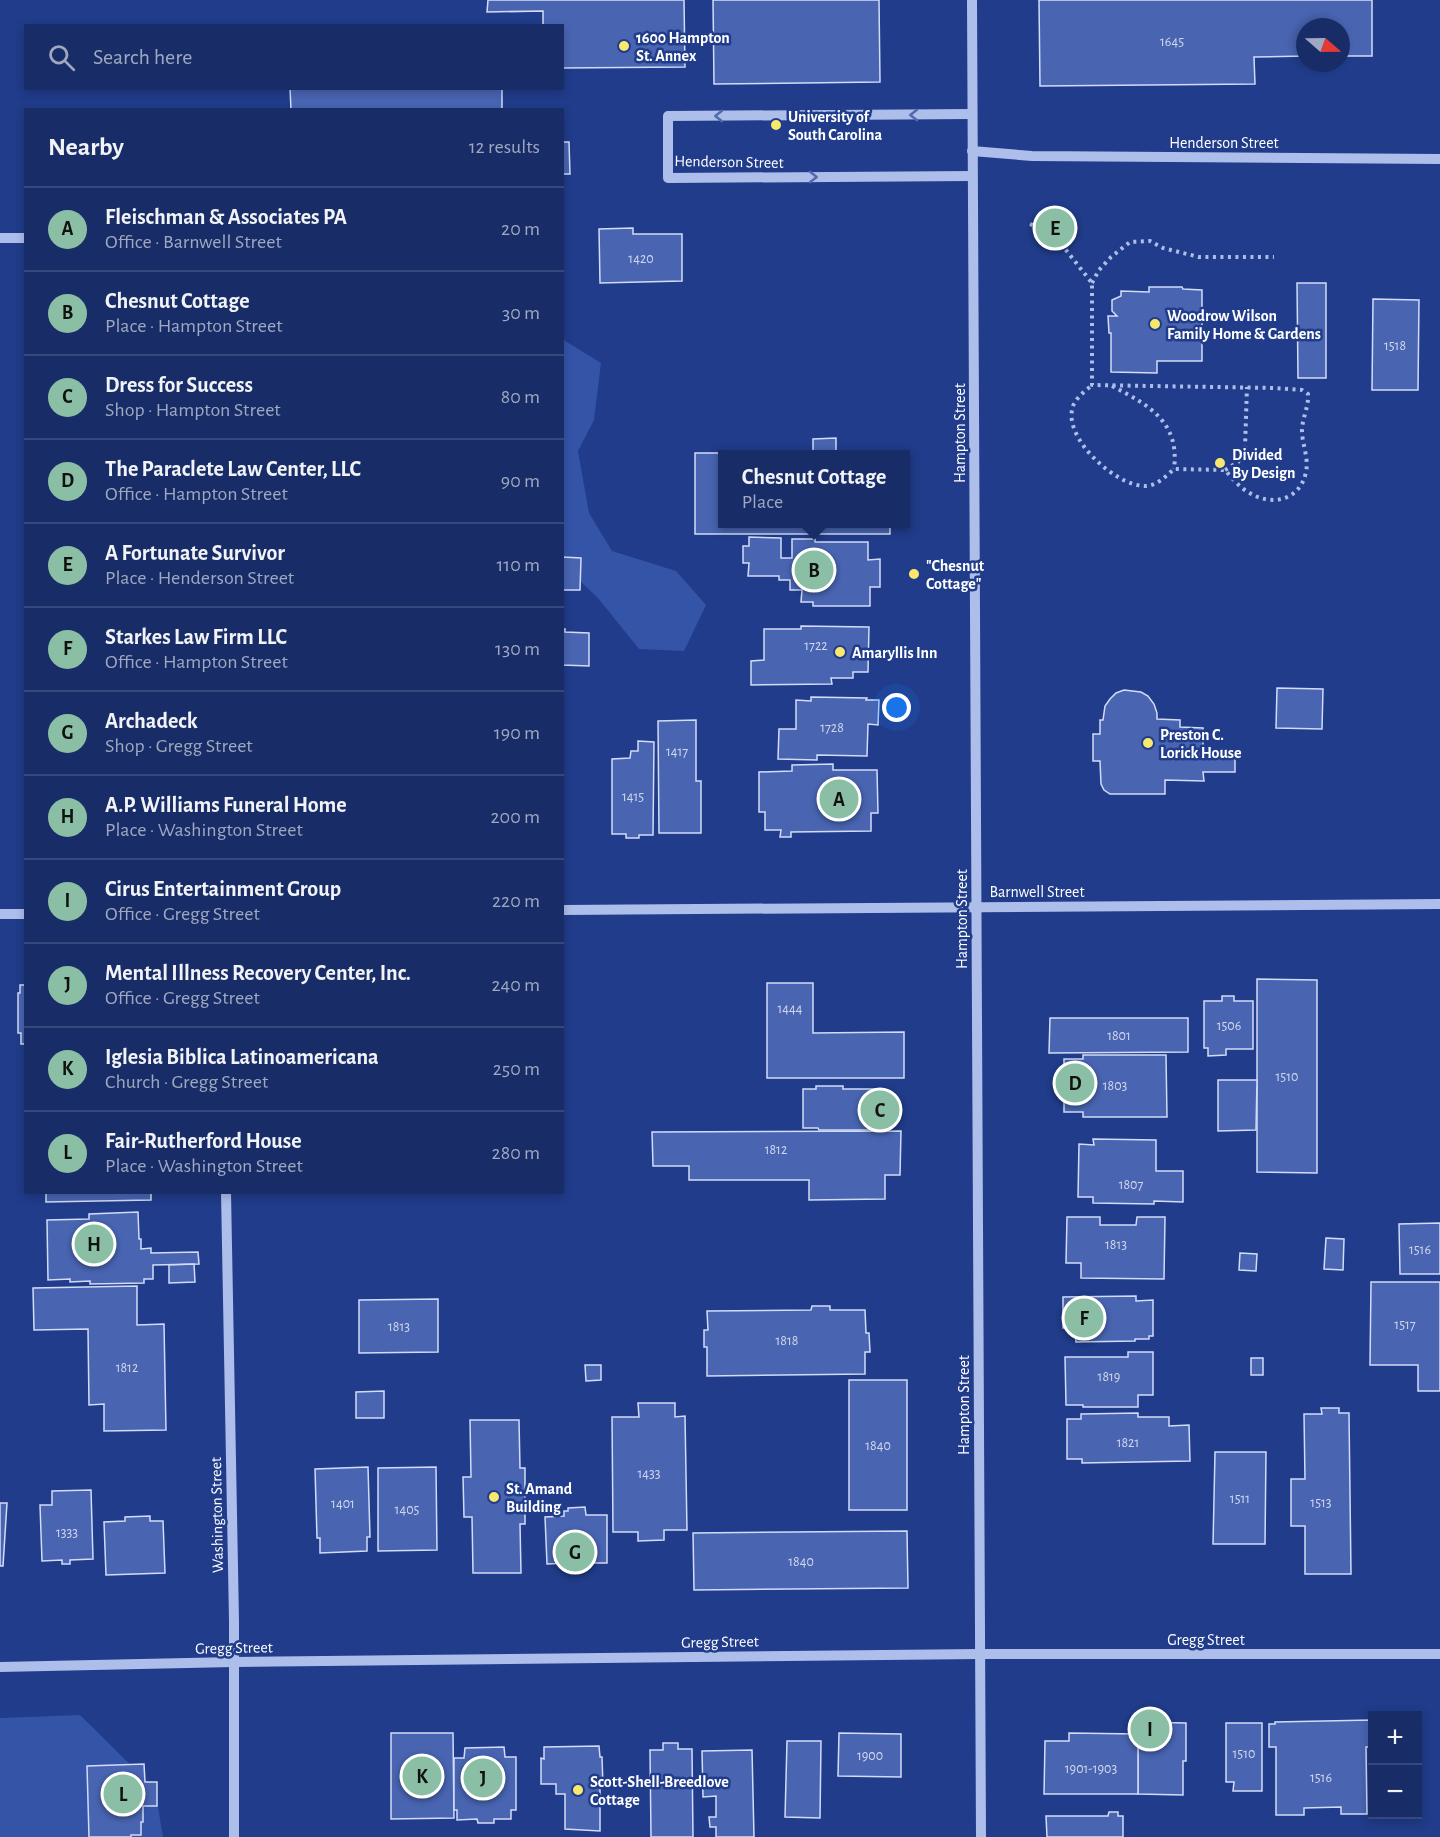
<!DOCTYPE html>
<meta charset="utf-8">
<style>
body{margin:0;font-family:"Alegreya Sans",sans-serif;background:#21356e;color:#f1f3f6}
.controls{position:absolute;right:18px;bottom:18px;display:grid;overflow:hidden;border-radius:0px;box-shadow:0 3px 9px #0003}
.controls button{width:54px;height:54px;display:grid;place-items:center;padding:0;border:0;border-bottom:2px solid #36497c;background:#182d68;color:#f1f3f6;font:30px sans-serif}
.compass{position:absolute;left:1296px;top:18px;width:54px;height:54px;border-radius:50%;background:#182d68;box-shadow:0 3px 9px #0003;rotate:110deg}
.you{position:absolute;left:897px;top:708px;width:21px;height:21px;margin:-15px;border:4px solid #fff;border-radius:50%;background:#1a73e8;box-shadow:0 0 0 9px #1a73e833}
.badge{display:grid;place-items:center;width:39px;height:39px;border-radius:50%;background:#8abfa5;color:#111;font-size:20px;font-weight:700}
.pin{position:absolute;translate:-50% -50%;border:3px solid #fff;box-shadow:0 2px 6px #0006}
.popup{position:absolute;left:718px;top:450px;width:192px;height:78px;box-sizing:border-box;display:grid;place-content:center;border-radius:0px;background:#182d68;filter:drop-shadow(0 2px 4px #0005);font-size:20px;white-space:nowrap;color:#9fa8c0}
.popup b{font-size:22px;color:#f1f3f6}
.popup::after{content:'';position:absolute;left:50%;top:100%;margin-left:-12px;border:12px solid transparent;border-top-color:#182d68}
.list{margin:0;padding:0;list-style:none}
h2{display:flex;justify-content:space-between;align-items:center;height:78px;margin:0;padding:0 24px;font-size:26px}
h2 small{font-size:20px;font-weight:400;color:#9fa8c0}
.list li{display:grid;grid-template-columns:39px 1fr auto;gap:18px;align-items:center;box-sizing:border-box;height:84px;padding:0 24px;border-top:2px solid #36497c}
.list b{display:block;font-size:22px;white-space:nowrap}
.list p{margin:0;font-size:20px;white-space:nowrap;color:#9fa8c0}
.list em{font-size:20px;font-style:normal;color:#9fa8c0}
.icon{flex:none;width:33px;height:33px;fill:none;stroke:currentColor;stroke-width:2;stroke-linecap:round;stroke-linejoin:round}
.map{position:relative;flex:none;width:1440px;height:1837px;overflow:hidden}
.search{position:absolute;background:#182d68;box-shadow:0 3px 9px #0003;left:24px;top:24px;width:540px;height:66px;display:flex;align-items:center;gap:15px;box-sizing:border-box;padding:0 21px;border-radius:0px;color:#9fa8c0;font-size:22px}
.panel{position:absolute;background:#182d68;box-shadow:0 3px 9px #0003;left:24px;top:108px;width:540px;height:1086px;border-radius:0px}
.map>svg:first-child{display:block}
</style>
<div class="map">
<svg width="1440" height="1837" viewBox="0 0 1440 1837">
<rect width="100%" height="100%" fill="#203c8a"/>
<g fill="#3454a8">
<polygon points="562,339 601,363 594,420 578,451 589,513 612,551 676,571 706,605 684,651 639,649 598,598 563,565"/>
<polygon points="80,1715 155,1789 163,1837 0,1837 0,1718"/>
</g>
<g fill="#4965b2" stroke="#d2dcf8" stroke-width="1.5">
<polygon points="488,0 684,0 685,67 562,68 562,26 543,26 543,11 487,12"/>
<polygon points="713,0 879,0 880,82 714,84"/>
<polygon points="1039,0 1372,0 1372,56 1341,56 1341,27 1305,27 1305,56 1254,57 1255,84 1040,86"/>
<polygon points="290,88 502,88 502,110 291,110"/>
<polygon points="562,142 569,142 570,174 562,174"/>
<polygon points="633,228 633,234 682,234 682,281 600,283 599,229"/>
<polygon points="1297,283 1326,283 1326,378 1298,378"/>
<polygon points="1149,287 1182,287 1183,289 1202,290 1202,361 1157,361 1157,373 1111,372 1111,333 1109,333 1108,316 1117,316 1112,311 1112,300 1121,296 1121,291 1149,292"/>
<polygon points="1373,299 1419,300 1418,390 1372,390"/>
<polygon points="836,438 836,454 890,453 890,454 722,454 722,524 890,524 890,534 695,534 695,453 813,453 813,439"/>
<polygon points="749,537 781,538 781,558 792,558 792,539 815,539 815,542 868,542 868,560 880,559 880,587 870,587 870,606 813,606 813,602 801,602 802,590 790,590 790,580 779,580 779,576 748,576 749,563 743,563 743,546 749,546"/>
<polygon points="562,557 581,558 580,590 562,590"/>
<polygon points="801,626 869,627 868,672 853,672 853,678 831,678 832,684 751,685 751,661 764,660 764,629 801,629"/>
<polygon points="562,629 565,629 565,632 589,633 589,666 562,665"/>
<polygon points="1277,688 1323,689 1322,729 1276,728"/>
<polygon points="1124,690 1141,692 1148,696 1154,704 1157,713 1157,719 1180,720 1180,727 1203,728 1203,752 1235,752 1235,772 1203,772 1204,781 1165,780 1165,794 1110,794 1104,790 1101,784 1100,761 1093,761 1093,734 1100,734 1100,720 1103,720 1105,706 1110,699 1116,693"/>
<polygon points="811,697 867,698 866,700 879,700 878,725 868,724 867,756 817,755 817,760 778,759 779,729 796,729 796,700 811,701"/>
<polygon points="696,720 696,781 701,781 701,833 659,833 658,721"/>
<polygon points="638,741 654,742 653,835 639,835 639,838 626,838 626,834 612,834 612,759 630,758 631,751 638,751"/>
<polygon points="833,764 833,770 877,770 878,813 871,813 871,831 791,832 791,837 780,837 781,830 765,830 765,812 759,812 759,772 792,771 792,765"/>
<polygon points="1257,979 1317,980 1317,1173 1257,1172"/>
<polygon points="767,983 813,983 813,1033 904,1032 904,1078 767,1078"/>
<polygon points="20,985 26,985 26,1044 21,1044 21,1033 18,1033 18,993 20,993"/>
<polygon points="1222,996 1234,996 1234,1001 1253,1001 1253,1049 1226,1049 1226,1055 1208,1056 1208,1048 1204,1048 1204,1001 1222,1001"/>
<polygon points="1050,1018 1188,1018 1188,1052 1049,1053"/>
<polygon points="1083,1055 1166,1055 1167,1117 1083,1117 1083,1112 1064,1112 1064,1059 1083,1059"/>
<polygon points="1218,1080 1257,1080 1256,1130 1218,1131"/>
<polygon points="816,1086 843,1086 843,1089 885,1089 885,1091 890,1091 890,1128 885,1128 885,1130 819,1130 818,1128 803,1128 803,1089 816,1089"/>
<polygon points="901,1131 900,1175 885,1175 885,1199 809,1200 809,1180 689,1180 689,1166 653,1166 652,1132"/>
<polygon points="1093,1139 1156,1140 1156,1171 1183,1171 1183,1202 1154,1201 1154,1204 1093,1203 1093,1197 1078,1197 1079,1144 1094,1145"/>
<polygon points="46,1192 151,1192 151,1200 46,1202"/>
<polygon points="138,1212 139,1239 141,1239 141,1249 151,1248 151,1253 198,1252 199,1264 153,1265 153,1279 144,1279 144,1283 90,1284 90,1281 70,1282 70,1279 48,1280 47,1220 89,1219 89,1214"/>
<polygon points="1067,1217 1100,1217 1100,1225 1136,1225 1137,1217 1165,1217 1164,1279 1081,1278 1081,1263 1066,1263"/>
<polygon points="1440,1223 1440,1274 1400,1274 1399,1224"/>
<polygon points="1326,1238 1344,1239 1343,1270 1324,1269"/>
<polygon points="1240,1253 1257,1254 1256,1271 1239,1270"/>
<polygon points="194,1264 195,1282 169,1283 169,1265"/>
<polygon points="1371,1282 1440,1282 1440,1391 1418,1391 1418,1365 1370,1365"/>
<polygon points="137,1286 137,1325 164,1324 166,1430 104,1431 104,1404 89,1405 88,1329 34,1330 33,1288"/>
<polygon points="1136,1296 1136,1301 1153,1300 1153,1336 1149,1336 1149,1339 1135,1339 1135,1341 1076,1342 1075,1328 1063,1328 1063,1297"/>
<polygon points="438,1299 438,1352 359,1353 359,1300"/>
<polygon points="812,1306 830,1306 830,1310 865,1310 866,1333 869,1333 870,1352 865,1352 865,1374 707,1376 707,1347 704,1347 704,1330 708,1330 707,1311 811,1310"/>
<polygon points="1128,1352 1153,1352 1153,1395 1138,1395 1138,1407 1083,1407 1083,1405 1066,1405 1065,1357 1128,1357"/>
<rect x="1251" y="1358" width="12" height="17"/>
<polygon points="585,1365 601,1365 601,1380 586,1381"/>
<rect x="849" y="1380" width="58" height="130"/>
<polygon points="384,1391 384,1418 356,1418 356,1392"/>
<polygon points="638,1403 675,1403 675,1417 685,1416 687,1530 664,1530 664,1540 638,1541 638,1532 613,1532 612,1417 639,1417"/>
<polygon points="1321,1408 1339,1408 1339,1413 1349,1413 1351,1574 1305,1574 1305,1526 1291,1526 1291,1479 1305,1479 1304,1414 1322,1414"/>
<polygon points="1138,1413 1138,1417 1169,1417 1169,1426 1189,1425 1190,1461 1082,1463 1082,1459 1067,1459 1067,1419 1081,1419 1081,1414"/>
<polygon points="470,1420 519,1420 520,1468 525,1468 525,1524 520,1524 521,1573 473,1573 472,1517 464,1517 463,1477 471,1477"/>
<polygon points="1215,1452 1266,1452 1265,1544 1213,1544"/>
<polygon points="368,1467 370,1537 367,1537 367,1551 320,1553 320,1538 317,1538 315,1469"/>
<polygon points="436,1467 437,1550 378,1551 378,1468"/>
<polygon points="91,1490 93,1559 70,1560 70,1564 62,1564 62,1560 42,1561 40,1505 52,1505 52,1491"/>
<polygon points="0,1503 7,1503 3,1566 0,1566"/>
<polygon points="585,1507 586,1515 607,1515 607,1563 582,1563 583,1570 569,1571 569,1563 547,1564 545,1517 564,1516 564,1511 568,1511 568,1508"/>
<polygon points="150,1516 150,1521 163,1521 165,1573 106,1575 104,1522 125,1521 125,1517"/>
<polygon points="907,1531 908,1588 694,1590 693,1533"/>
<polygon points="1372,1720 1372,1747 1366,1747 1367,1814 1341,1814 1341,1807 1304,1808 1304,1815 1276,1815 1276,1747 1269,1747 1269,1724 1275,1724 1275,1722"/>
<polygon points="1138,1722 1186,1723 1186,1761 1183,1761 1183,1795 1138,1794"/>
<polygon points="1226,1723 1262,1723 1262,1791 1233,1791 1234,1782 1226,1782"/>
<polygon points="391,1733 453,1733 454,1818 391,1819"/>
<polygon points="839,1733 901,1734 901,1777 838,1776"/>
<polygon points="1069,1733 1138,1734 1138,1794 1044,1794 1045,1741 1069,1741"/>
<polygon points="787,1741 821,1741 820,1818 785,1817"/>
<polygon points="663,1743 678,1743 678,1749 692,1749 693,1837 651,1837 650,1750 663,1750"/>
<polygon points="599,1746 600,1757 602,1757 603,1786 600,1786 600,1831 565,1829 565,1794 556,1794 556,1784 541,1784 541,1758 544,1759 544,1747"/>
<polygon points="504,1747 505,1757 516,1757 516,1810 511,1810 511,1819 494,1819 494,1823 478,1823 477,1819 457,1820 457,1810 454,1810 454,1758 464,1758 465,1748"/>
<polygon points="752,1750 754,1837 716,1837 716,1827 710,1827 709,1817 716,1817 716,1796 703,1797 702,1751"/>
<polygon points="144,1764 145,1782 157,1782 157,1806 143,1806 143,1822 141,1822 141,1835 131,1835 131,1837 89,1837 87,1766"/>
<polygon points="1109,1812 1118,1812 1118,1816 1123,1816 1123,1837 1047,1837 1046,1816 1108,1816"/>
</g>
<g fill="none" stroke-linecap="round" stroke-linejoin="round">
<g stroke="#adbeeb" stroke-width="4" stroke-dasharray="3 4.5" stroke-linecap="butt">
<path d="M 1030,224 L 1049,232 L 1062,245 L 1092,283 L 1092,385 L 1274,388 L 1302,390 L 1308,394 C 1309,407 1302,418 1302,431 C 1302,444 1309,458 1306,472 C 1300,501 1271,507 1248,492 C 1239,487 1232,478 1225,470 L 1174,469 C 1165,477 1156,487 1143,486 C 1114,484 1066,440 1072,410 C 1073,400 1085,391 1092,385"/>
<polyline points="1092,283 1099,270 1111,257 1130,242 1150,241 1163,248 1199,257 1274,257"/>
<path d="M 1112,386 C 1149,405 1180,422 1174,469"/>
<polyline points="1225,470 1238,462 1245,448 1247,387"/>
</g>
<g stroke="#adbeeb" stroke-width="10">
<polyline points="972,0 981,1837"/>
<polyline points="972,114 668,116 668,178 972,176"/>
<polyline points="972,151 1032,156 1440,159"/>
<polyline points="0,238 26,238"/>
<polyline points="562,910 1440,904"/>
<polyline points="0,914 26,914"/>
<polyline points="226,1192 234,1621 234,1837"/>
<polyline points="0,1667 234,1662 980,1654 1440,1654"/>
</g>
</g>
<defs><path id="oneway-chevron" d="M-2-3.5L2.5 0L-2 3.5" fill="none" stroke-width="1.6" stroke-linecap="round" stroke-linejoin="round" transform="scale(1.5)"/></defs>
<g stroke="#516aac">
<use href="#oneway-chevron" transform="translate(914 115) rotate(180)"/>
<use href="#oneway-chevron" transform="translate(719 116) rotate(180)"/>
<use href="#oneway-chevron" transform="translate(813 177)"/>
</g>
<g fill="#f8e96e" stroke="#203c8a" stroke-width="2">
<circle cx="624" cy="46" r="6"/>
<circle cx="776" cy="125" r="6"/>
<circle cx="1155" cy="324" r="6"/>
<circle cx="1220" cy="463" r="6"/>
<circle cx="914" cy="574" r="6"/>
<circle cx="840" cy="652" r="6"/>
<circle cx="1148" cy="743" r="6"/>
<circle cx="494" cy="1497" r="6"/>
<circle cx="578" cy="1790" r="6"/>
</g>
<g text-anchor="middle" stroke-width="5" stroke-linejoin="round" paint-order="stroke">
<g font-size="14" fill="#d2d8ec">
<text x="1172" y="46">1645</text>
<text x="641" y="263">1420</text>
<text x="1395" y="350">1518</text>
<text x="816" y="650">1722</text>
<text x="832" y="732">1728</text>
<text x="677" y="756">1417</text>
<text x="633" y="801">1415</text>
<text x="790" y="1013">1444</text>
<text x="1229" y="1030">1506</text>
<text x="1119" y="1040">1801</text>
<text x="1287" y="1081">1510</text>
<text x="1115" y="1090">1803</text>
<text x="776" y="1154">1812</text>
<text x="1131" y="1189">1807</text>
<text x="1116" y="1249">1813</text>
<text x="1420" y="1254">1516</text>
<text x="1405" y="1329">1517</text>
<text x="399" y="1331">1813</text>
<text x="787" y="1345">1818</text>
<text x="127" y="1372">1812</text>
<text x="1109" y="1381">1819</text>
<text x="1128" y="1447">1821</text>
<text x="878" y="1450">1840</text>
<text x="649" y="1478">1433</text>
<text x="1240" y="1503">1511</text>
<text x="1321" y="1507">1513</text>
<text x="343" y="1508">1401</text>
<text x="407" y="1514">1405</text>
<text x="67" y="1537">1333</text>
<text x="801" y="1566">1840</text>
<text x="1244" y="1758">1510</text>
<text x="870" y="1760">1900</text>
<text x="1091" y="1773">1901-1903</text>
<text x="1321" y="1782">1516</text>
</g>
<g font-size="16" font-weight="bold" fill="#fff" stroke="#203c8a" text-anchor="start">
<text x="636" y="43">1600 Hampton<tspan x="636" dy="18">St. Annex</tspan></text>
<text x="788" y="122">University of<tspan x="788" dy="18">South Carolina</tspan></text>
<text x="1167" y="321">Woodrow Wilson<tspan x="1167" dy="18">Family Home &amp; Gardens</tspan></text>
<text x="1232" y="460">Divided<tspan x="1232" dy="18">By Design</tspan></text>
<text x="926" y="571">"Chesnut<tspan x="926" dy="18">Cottage"</tspan></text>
<text x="852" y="658">Amaryllis Inn</text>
<text x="1160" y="740">Preston C.<tspan x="1160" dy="18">Lorick House</tspan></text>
<text x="506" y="1494">St. Amand<tspan x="506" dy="18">Building</tspan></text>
<text x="590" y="1787">Scott-Shell-Breedlove<tspan x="590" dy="18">Cottage</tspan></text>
</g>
<g font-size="16" fill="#fff" stroke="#203c8a">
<text x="1224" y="148">Henderson Street</text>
<text transform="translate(729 161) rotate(1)" y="6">Henderson Street</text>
<text transform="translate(959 433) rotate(-90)" y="6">Hampton Street</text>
<text x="1037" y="897">Barnwell Street</text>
<text transform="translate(961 919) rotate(-90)" y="6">Hampton Street</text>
<text transform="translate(963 1405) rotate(-90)" y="6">Hampton Street</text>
<text transform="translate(216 1515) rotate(-91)" y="6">Washington Street</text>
<text x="1206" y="1645">Gregg Street</text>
<text transform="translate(720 1641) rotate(-1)" y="6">Gregg Street</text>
<text transform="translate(234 1647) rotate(-1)" y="6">Gregg Street</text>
</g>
</g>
</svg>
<div class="controls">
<button>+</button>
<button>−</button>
</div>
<svg class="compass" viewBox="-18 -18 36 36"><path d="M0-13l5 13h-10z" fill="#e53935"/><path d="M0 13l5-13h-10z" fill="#9fa8c0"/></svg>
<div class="you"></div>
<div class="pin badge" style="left:839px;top:799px">A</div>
<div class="pin badge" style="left:814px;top:570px">B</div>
<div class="popup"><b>Chesnut Cottage</b>Place</div>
<div class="pin badge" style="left:880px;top:1110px">C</div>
<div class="pin badge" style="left:1075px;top:1083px">D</div>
<div class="pin badge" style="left:1055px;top:228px">E</div>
<div class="pin badge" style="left:1084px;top:1318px">F</div>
<div class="pin badge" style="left:575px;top:1552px">G</div>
<div class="pin badge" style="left:94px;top:1244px">H</div>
<div class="pin badge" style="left:1150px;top:1729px">I</div>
<div class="pin badge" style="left:483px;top:1778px">J</div>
<div class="pin badge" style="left:422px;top:1776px">K</div>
<div class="pin badge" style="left:123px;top:1794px">L</div>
<div class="search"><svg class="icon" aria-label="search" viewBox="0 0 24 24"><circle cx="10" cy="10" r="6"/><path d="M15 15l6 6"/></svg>Search here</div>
<section class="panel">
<h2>Nearby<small>12 results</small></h2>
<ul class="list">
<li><span class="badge">A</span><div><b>Fleischman &amp; Associates PA</b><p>Office · Barnwell Street</p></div><em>20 m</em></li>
<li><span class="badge">B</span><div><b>Chesnut Cottage</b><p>Place · Hampton Street</p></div><em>30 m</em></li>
<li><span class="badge">C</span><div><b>Dress for Success</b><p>Shop · Hampton Street</p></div><em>80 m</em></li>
<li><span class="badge">D</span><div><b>The Paraclete Law Center, LLC</b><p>Office · Hampton Street</p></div><em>90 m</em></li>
<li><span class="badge">E</span><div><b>A Fortunate Survivor</b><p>Place · Henderson Street</p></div><em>110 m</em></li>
<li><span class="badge">F</span><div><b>Starkes Law Firm LLC</b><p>Office · Hampton Street</p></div><em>130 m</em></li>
<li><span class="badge">G</span><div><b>Archadeck</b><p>Shop · Gregg Street</p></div><em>190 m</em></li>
<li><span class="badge">H</span><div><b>A.P. Williams Funeral Home</b><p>Place · Washington Street</p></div><em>200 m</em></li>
<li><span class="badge">I</span><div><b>Cirus Entertainment Group</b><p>Office · Gregg Street</p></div><em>220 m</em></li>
<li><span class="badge">J</span><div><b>Mental Illness Recovery Center, Inc.</b><p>Office · Gregg Street</p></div><em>240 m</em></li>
<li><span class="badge">K</span><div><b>Iglesia Biblica Latinoamericana</b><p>Church · Gregg Street</p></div><em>250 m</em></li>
<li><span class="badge">L</span><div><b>Fair-Rutherford House</b><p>Place · Washington Street</p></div><em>280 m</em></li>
</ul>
</section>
</div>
